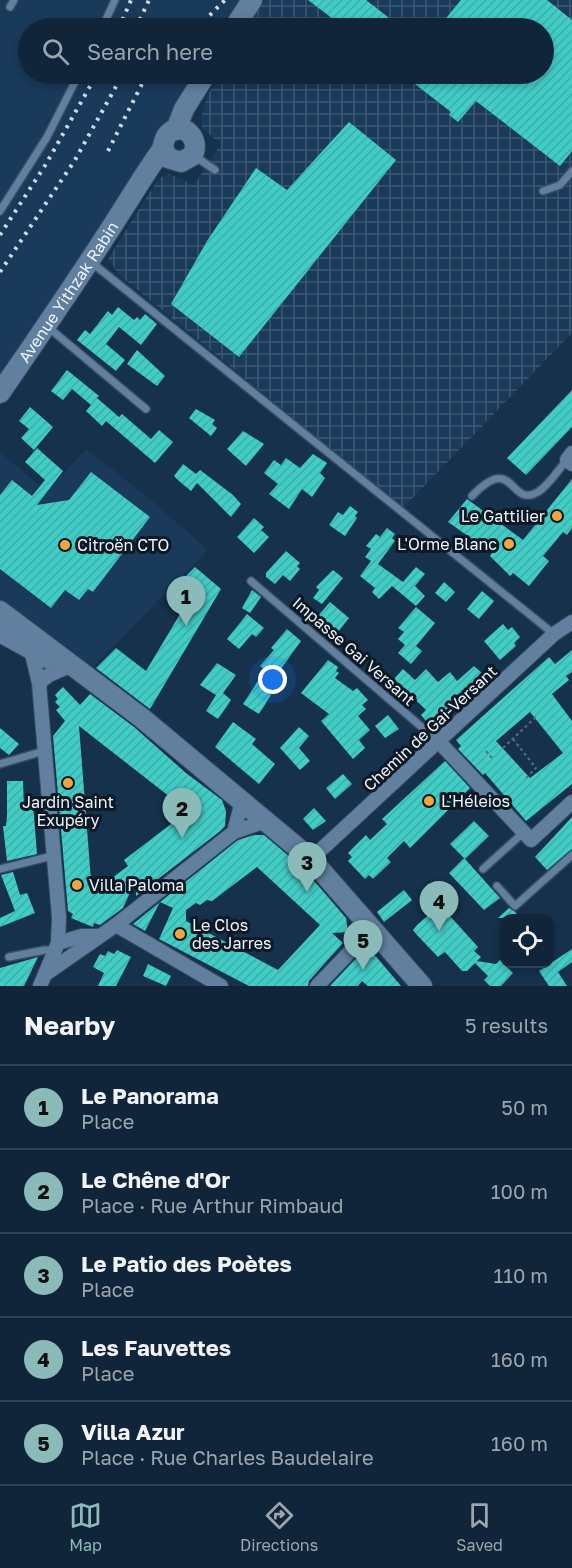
<!DOCTYPE html>
<meta charset="utf-8">
<style>
body{margin:0;font-family:"Golos Text",sans-serif;background:#1e3144;color:#f1f3f6}
.controls{position:absolute;right:18px;bottom:18px;display:grid;overflow:hidden;border-radius:12px;box-shadow:0 3px 9px #0003}
.controls button{width:54px;height:54px;display:grid;place-items:center;padding:0;border:0;border-bottom:2px solid #304253;background:#102539;color:#f1f3f6;font:30px sans-serif}
.you{position:absolute;left:273px;top:680px;width:21px;height:21px;margin:-15px;border:4px solid #fff;border-radius:50%;background:#1a73e8;box-shadow:0 0 0 9px #1a73e833}
.badge{display:grid;place-items:center;width:39px;height:39px;border-radius:50%;background:#8bbbb9;color:#111;font-size:20px;font-weight:700}
.pin{position:absolute;translate:-50% -50px;filter:drop-shadow(0 2px 3px #0008)}
.pin::after{content:'';position:absolute;top:32px;width:21px;height:18px;background:inherit;clip-path:polygon(0 0,100% 0,50% 100%)}
.list{margin:0;padding:0;list-style:none}
h2{display:flex;justify-content:space-between;align-items:center;height:78px;margin:0;padding:0 24px;font-size:26px}
h2 small{font-size:20px;font-weight:400;color:#9ca5ae}
.list li{display:grid;grid-template-columns:39px 1fr auto;gap:18px;align-items:center;box-sizing:border-box;height:84px;padding:0 24px;border-top:2px solid #304253}
.list b{display:block;font-size:22px;white-space:nowrap}
.list p{margin:0;font-size:20px;white-space:nowrap;color:#9ca5ae}
.list em{font-size:20px;font-style:normal;color:#9ca5ae}
.icon{flex:none;width:33px;height:33px;fill:none;stroke:currentColor;stroke-width:2;stroke-linecap:round;stroke-linejoin:round}
.map{position:relative;flex:none;width:572px;height:986px;overflow:hidden}
.search{position:absolute;background:#102539;box-shadow:0 3px 9px #0003;left:18px;right:18px;top:18px;height:66px;display:flex;align-items:center;gap:15px;box-sizing:border-box;padding:0 21px;border-radius:33px;color:#9ca5ae;font-size:22px}
.sheet{height:498px;background:#102539}
nav{display:flex;justify-content:space-around;align-items:center;box-sizing:border-box;height:84px;border-top:2px solid #304253;background:#102539;font-size:16px;color:#9ca5ae}
nav a{display:grid;justify-items:center;gap:3px}
nav .on{color:#8bbbb9}
.map>svg:first-child{display:block}
</style>
<div class="map">
<svg width="572" height="986" viewBox="0 0 572 986">
<defs>
<pattern id="industrial-grid" width="8" height="8" patternUnits="userSpaceOnUse" patternTransform="scale(1.5)"><rect width="8" height="8" fill="#193a5b"/><path d="M0 4h8M4 0v8" fill="none" stroke="#3b5773"/></pattern>
<pattern id="building-hatch" width="6" height="6" patternUnits="userSpaceOnUse" patternTransform="scale(1.5)"><rect width="6" height="6" fill="#40cdc6"/><path d="M-1 1l2-2M0 6l6-6M5 7l2-2" fill="none" stroke="#42aca8"/></pattern>
</defs>
<rect width="100%" height="100%" fill="#15314c"/>
<g fill="#193a5b">
<polygon points="0,0 245,0 227,28 28,28 28,74 198,74 53,299 0,376"/>
<polygon points="86,449 145,495 208,550 92,668 0,602 0,452 47,492"/>
</g>
<polygon fill="url(#industrial-grid)" points="263,0 572,0 572,333 403,508 119,275 108,259 158,179 169,174 194,185 221,144 202,128 201,117 207,96 220,74 544,74 544,28 246,28"/>
<g fill="url(#building-hatch)" fill-rule="evenodd">
<polygon points="308,0 366,0 402,28 345,28"/>
<polygon points="461,0 547,0 572,20 572,151 560,166 476,101 458,122 449,115 451,112 402,74 543,74 543,28 438,28"/>
<polygon points="349,122 396,160 239,357 171,304 207,241 256,168 287,190"/>
<polygon points="118,307 134,320 137,317 140,320 145,314 157,324 141,345 119,327 106,344 125,360 116,371 77,340 85,330 90,334 108,311 112,315"/>
<polygon points="137,350 165,376 157,386 127,364"/>
<polygon points="67,370 99,396 97,398 119,417 122,414 151,439 159,430 173,442 155,463 106,421 102,426 86,411 91,405 72,389 63,400 51,391"/>
<polygon points="572,390 572,427 526,475 507,458"/>
<polygon points="30,407 53,427 34,450 21,438 29,429 19,421"/>
<polygon points="196,409 215,420 212,424 217,428 211,436 189,418"/>
<polygon points="243,431 264,444 246,466 227,449"/>
<polygon points="37,448 63,471 37,505 69,500 91,472 150,517 93,592 88,589 79,600 65,590 51,608 0,569 0,495 12,480 32,496 45,480 25,462"/>
<polygon points="313,454 327,463 320,473 325,478 312,497 302,489 289,509 269,494 278,484 264,473 274,460 281,465 286,458 300,468"/>
<polygon points="183,464 196,474 200,470 233,495 241,504 231,517 197,483 191,491 179,481 174,476"/>
<polygon points="572,479 572,528 567,535 563,532 543,556 549,561 529,586 513,573 510,576 490,556 492,553 448,522 467,499 523,540"/>
<polygon points="350,506 358,512 355,516 357,518 345,536 329,525 338,512 343,515"/>
<polygon points="254,518 264,527 261,530 269,537 254,553 237,537"/>
<polygon points="387,528 395,534 392,538 395,541 378,564 403,582 416,567 425,574 415,586 425,596 416,606 392,586 379,599 372,592 375,588 360,576 371,561 365,557 371,549 366,546 376,534 380,537"/>
<polygon points="286,551 300,563 297,566 300,569 290,581 283,575 275,584 266,577 266,573"/>
<polygon points="195,567 221,589 150,709 96,668 116,648 146,671 189,599 175,587"/>
<polygon points="333,570 343,578 322,604 313,598 319,590 316,587"/>
<polygon points="444,582 455,592 446,602 435,593"/>
<polygon points="252,590 261,597 250,613 242,608"/>
<polygon points="482,591 494,601 479,619 467,609"/>
<polygon points="330,602 349,618 337,633 317,617"/>
<polygon points="416,607 435,623 416,646 422,651 411,664 398,653 405,645 398,639 404,632 398,628"/>
<polygon points="247,614 264,628 256,637 252,634 239,649 227,639"/>
<polygon points="503,624 508,630 512,627 520,637 514,643 516,646 500,660 484,641"/>
<polygon points="287,629 301,641 265,691 271,695 259,714 243,704 265,670 260,666 274,650 271,648"/>
<path d="M 572,650 L 572,672 L 566,676 L 569,680 L 552,694 L 572,721 L 572,784 L 526,821 L 485,773 L 483,775 L 458,749 L 461,746 L 456,740 L 549,657 L 555,664 ZM 530,712 L 563,753 L 530,778 L 496,741 Z"/>
<polygon points="328,660 338,667 336,671 339,673 335,678 353,691 357,688 368,700 362,705 366,709 358,716 370,730 359,740 365,748 353,759 321,721 329,714 301,693"/>
<polygon points="217,663 236,675 223,693 231,700 218,719 206,711 216,695 200,685"/>
<polygon points="474,666 483,674 475,682 477,684 468,692 466,690 430,726 421,715 426,710 394,679 403,669 415,680 426,669 438,682 450,672 457,681"/>
<path d="M 63,687 L 80,705 L 90,694 L 134,727 L 186,773 L 222,800 L 226,811 L 225,826 L 219,832 L 136,896 L 136,879 L 123,908 L 100,925 L 94,923 L 93,927 L 71,918 L 73,914 L 68,911 L 53,736 L 65,721 L 56,710 L 60,707 L 55,702 L 58,699 L 55,695 ZM 79,726 L 188,811 L 124,860 L 128,866 L 92,893 Z"/>
<polygon points="388,715 399,729 385,738 375,726"/>
<polygon points="233,722 256,739 252,744 275,764 259,784 215,747"/>
<polygon points="299,727 309,736 299,748 310,761 300,770 280,748"/>
<polygon points="0,728 19,744 9,755 0,748"/>
<polygon points="445,761 470,788 410,848 404,841 387,858 391,862 373,879 369,875 365,879 348,861 352,857 348,853 366,835 370,840 387,824 382,819"/>
<polygon points="343,774 352,784 335,799 326,788"/>
<polygon points="7,781 23,781 24,808 33,804 37,854 7,861 3,826 6,826 7,816"/>
<polygon points="314,808 326,821 313,830 303,819"/>
<polygon points="572,817 572,849 547,870 535,857"/>
<polygon points="474,821 489,836 465,859 500,898 484,910 449,873 464,858 450,844"/>
<path d="M 254,835 L 264,835 L 303,868 L 346,918 L 348,932 L 332,933 L 343,943 L 309,981 L 308,986 L 249,986 L 159,939 L 173,908 L 160,902 L 238,840 ZM 257,867 L 320,925 L 278,970 L 186,921 L 186,910 L 196,903 L 200,905 L 207,900 L 212,901 Z"/>
<polygon points="13,872 20,895 27,893 35,913 0,927 0,918 15,911 1,875"/>
<polygon points="404,890 412,900 384,922 377,912"/>
<polygon points="160,902 145,931 133,924"/>
<polygon points="440,905 478,947 474,951 481,957 477,961 496,964 500,960 513,973 501,986 490,986 484,980 488,976 475,963 467,971 462,971 445,952 438,957 417,935 413,930 417,925"/>
<polygon points="509,908 514,911 521,918 498,918"/>
<polygon points="572,949 572,962 558,972 567,986 549,986 539,971"/>
<polygon points="117,950 131,957 116,986 98,986 104,973 93,967 100,954 105,956 108,951 114,954"/>
<polygon points="362,952 373,953 401,986 368,986 362,981 358,986 330,986"/>
<polygon points="38,957 24,986 0,986 0,968"/>
<polygon points="148,964 171,976 166,986 143,976"/>
</g>
<g fill="none" stroke-linecap="round" stroke-linejoin="round">
<defs>
<g id="lane">
<polyline points="10,7 14,0"/>
<polyline points="102,28 115,0"/>
<polyline points="193,155 215,170"/>
<polyline points="543,191 560,185 572,171"/>
<polyline points="0,211 47,137 79,74"/>
<polyline points="91,262 554,634"/>
<polyline points="48,327 146,409"/>
<path d="M 472,496 C 515,451 509,509 538,492 C 549,485 558,470 567,460"/>
<polyline points="251,581 438,741"/>
<polyline points="0,764 44,751"/>
<polyline points="0,869 52,856"/>
<polyline points="483,869 524,832"/>
<polyline points="497,886 515,906 572,855"/>
<polyline points="9,957 45,950 55,951"/>
</g>
<g id="street">
<polyline points="572,453 567,460 572,464"/>
<polyline points="30,646 39,683 59,917 58,943 40,986"/>
<polyline points="39,683 49,675 65,668"/>
<polyline points="440,743 531,840 572,802"/>
<polyline points="234,832 242,801"/>
<polyline points="311,859 554,634 572,622"/>
<polyline points="116,925 221,986"/>
<polyline points="58,943 82,936 99,936"/>
<polyline points="47,973 116,925 234,832 266,821"/>
<polyline points="317,986 372,929"/>
</g>
<g id="secondary">
<polyline points="234,28 252,0"/>
<polyline points="176,130 184,109 206,74"/>
<path id="s1" d="M 0,393 C 42,332 84,271 123,209 C 136,189 147,170 161,151 C 164,146 163,139 168,134 C 183,119 202,140 192,156 L 181,162 L 168,158 L 163,148"/>
<polyline points="0,611 142,718 311,859 422,986"/>
<polyline points="0,632 47,658"/>
</g>
</defs>
<use href="#lane" stroke="#394d62" stroke-width="10"/>
<use href="#street" stroke="#394d62" stroke-width="16"/>
<use href="#secondary" stroke="#394d62" stroke-width="22"/>
<g stroke="#586e83" stroke-width="2" stroke-dasharray="3 3" stroke-linecap="butt">
<polyline points="513,739 536,768 526,778"/>
<polyline points="503,748 538,715"/>
<polyline points="486,751 492,758"/>
</g>
<use href="#lane" stroke="#617f9e" stroke-width="7"/>
<use href="#street" stroke="#617f9e" stroke-width="14"/>
<use href="#secondary" stroke="#617f9e" stroke-width="20"/>
<g stroke="#d2dbe5" stroke-width="4" stroke-dasharray="3 6" stroke-linecap="butt">
<polyline points="119,28 131,0"/>
<polyline points="136,28 149,0"/>
<polyline points="197,28 225,0"/>
<polyline points="108,151 147,74"/>
<polyline points="0,235 46,164 97,74"/>
<polyline points="0,272 75,160 123,74"/>
</g>
</g>
<g fill="#f1a640" stroke="#0c1824" stroke-width="2">
<circle cx="557" cy="516" r="6"/>
<circle cx="509" cy="544" r="6"/>
<circle cx="65" cy="545" r="6"/>
<circle cx="68" cy="783" r="6"/>
<circle cx="429" cy="801" r="6"/>
<circle cx="77" cy="885" r="6"/>
<circle cx="180" cy="934" r="6"/>
</g>
<g text-anchor="middle" stroke-width="6" stroke-linejoin="round" paint-order="stroke">
<g font-size="16" fill="#eef5fc" stroke="#0c1824">
<text dy="6" stroke="none"><textPath href="#s1" startOffset="122">Avenue Yithzak Rabin</textPath></text>
<text transform="translate(354 651) rotate(41)" y="6">Impasse Gai Versant</text>
<text transform="translate(430 728) rotate(-43)" y="6">Chemin de Gai-Versant</text>
</g>
<g font-size="16" fill="#eef5fc" stroke="#0c1824" text-anchor="start">
<text x="545" y="522" text-anchor="end">Le Gattilier</text>
<text x="497" y="550" text-anchor="end">L'Orme Blanc</text>
<text x="77" y="551">Citroën CTO</text>
<text x="441" y="807">L'Héleios</text>
<text x="68" y="808" text-anchor="middle">Jardin Saint<tspan x="68" dy="18">Exupéry</tspan></text>
<text x="89" y="891">Villa Paloma</text>
<text x="192" y="931">Le Clos<tspan x="192" dy="18">des Jarres</tspan></text>
</g>
</g>
</svg>
<div class="controls">
<button><svg class="icon" aria-label="locate" viewBox="0 0 24 24"><circle cx="12" cy="12" r="6"/><path d="M12 2v4M12 18v4M2 12h4M18 12h4"/></svg></button>
</div>
<div class="you"></div>
<div class="pin badge" style="left:186px;top:626px">1</div>
<div class="pin badge" style="left:182px;top:838px">2</div>
<div class="pin badge" style="left:307px;top:892px">3</div>
<div class="pin badge" style="left:439px;top:931px">4</div>
<div class="pin badge" style="left:363px;top:970px">5</div>
<div class="search"><svg class="icon" aria-label="search" viewBox="0 0 24 24"><circle cx="10" cy="10" r="6"/><path d="M15 15l6 6"/></svg>Search here</div>
</div>
<section class="sheet">
<h2>Nearby<small>5 results</small></h2>
<ul class="list">
<li><span class="badge">1</span><div><b>Le Panorama</b><p>Place</p></div><em>50 m</em></li>
<li><span class="badge">2</span><div><b>Le Chêne d'Or</b><p>Place · Rue Arthur Rimbaud</p></div><em>100 m</em></li>
<li><span class="badge">3</span><div><b>Le Patio des Poètes</b><p>Place</p></div><em>110 m</em></li>
<li><span class="badge">4</span><div><b>Les Fauvettes</b><p>Place</p></div><em>160 m</em></li>
<li><span class="badge">5</span><div><b>Villa Azur</b><p>Place · Rue Charles Baudelaire</p></div><em>160 m</em></li>
</ul>
</section>
<nav>
<a class="on"><svg class="icon" aria-label="map" viewBox="0 0 24 24"><path d="M3 6l6-2 6 2 6-2v14l-6 2-6-2-6 2zM9 4v14M15 6v14"/></svg>Map</a>
<a><svg class="icon" aria-label="directions" viewBox="0 0 24 24"><path d="M12 3l9 9-9 9-9-9zM9 14v-3h6M13 9l2 2-2 2"/></svg>Directions</a>
<a><svg class="icon" aria-label="saved" viewBox="0 0 24 24"><path d="M7 4h10v16l-5-4-5 4z"/></svg>Saved</a>
</nav>
